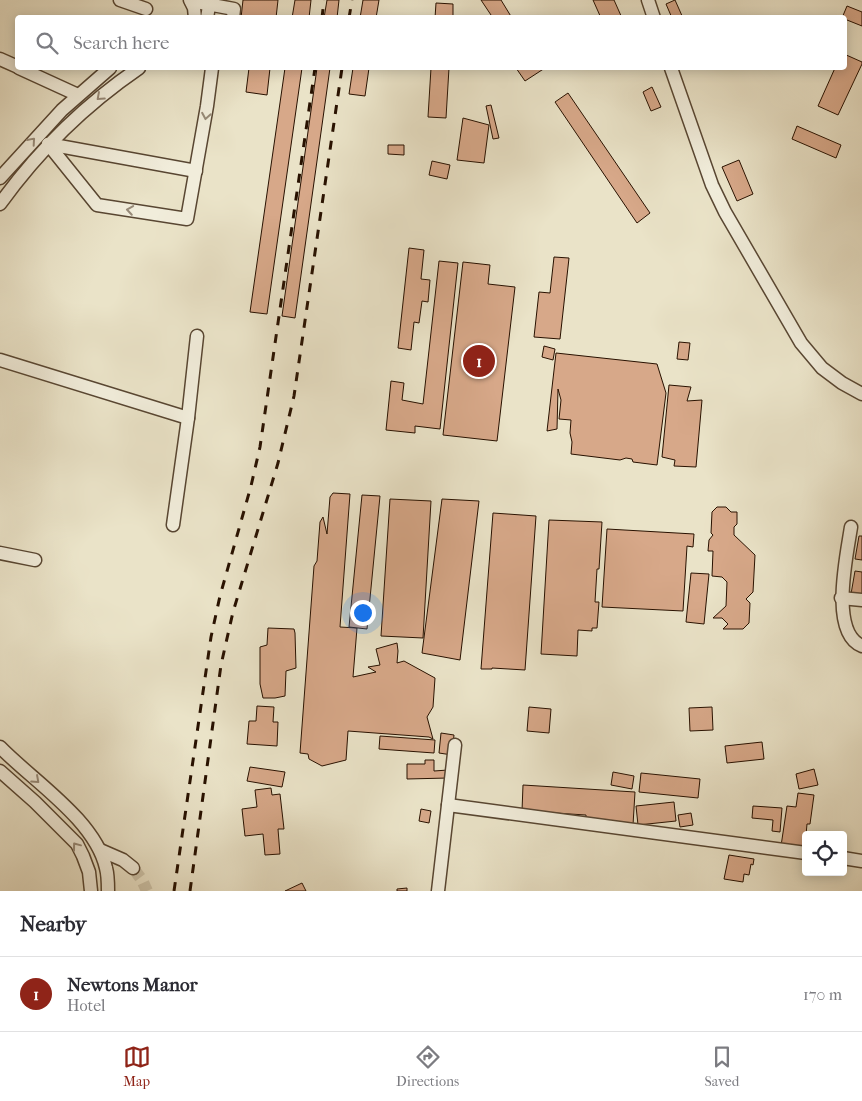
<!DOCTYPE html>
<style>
body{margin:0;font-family:"IM FELL French Canon",serif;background:#f7f7f7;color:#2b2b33}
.controls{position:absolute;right:15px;bottom:15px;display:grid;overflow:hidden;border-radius:5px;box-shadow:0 2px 12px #0003}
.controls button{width:45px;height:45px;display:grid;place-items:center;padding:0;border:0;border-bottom:1px solid #e1e1e2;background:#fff;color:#2b2b33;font:25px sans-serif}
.you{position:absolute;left:362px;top:612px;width:18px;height:18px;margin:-12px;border:4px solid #fff;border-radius:50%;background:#1a73e8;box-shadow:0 0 0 8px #1a73e833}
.badge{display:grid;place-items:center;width:32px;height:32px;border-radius:50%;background:#8f2418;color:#fff;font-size:16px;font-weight:700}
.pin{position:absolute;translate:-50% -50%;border:2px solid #fff;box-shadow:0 1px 5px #0006}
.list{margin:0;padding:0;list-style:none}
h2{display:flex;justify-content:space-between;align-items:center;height:65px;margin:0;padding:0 20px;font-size:21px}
h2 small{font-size:16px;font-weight:400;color:#7c7c81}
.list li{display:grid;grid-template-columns:32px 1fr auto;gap:15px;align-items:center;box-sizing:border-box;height:75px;padding:0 20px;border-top:1px solid #e1e1e2}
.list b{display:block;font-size:19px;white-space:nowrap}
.list p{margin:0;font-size:16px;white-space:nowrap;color:#7c7c81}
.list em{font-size:16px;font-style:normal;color:#7c7c81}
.icon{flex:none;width:28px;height:28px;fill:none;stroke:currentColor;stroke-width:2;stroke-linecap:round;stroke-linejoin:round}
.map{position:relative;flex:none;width:862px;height:891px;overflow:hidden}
.search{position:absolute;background:#fff;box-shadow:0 2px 12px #0003;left:15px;right:15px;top:15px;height:55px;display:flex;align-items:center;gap:12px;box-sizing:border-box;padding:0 18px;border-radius:5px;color:#7c7c81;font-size:19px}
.sheet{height:140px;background:#fff}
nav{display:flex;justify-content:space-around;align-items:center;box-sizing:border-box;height:70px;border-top:1px solid #e1e1e2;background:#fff;font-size:14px;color:#7c7c81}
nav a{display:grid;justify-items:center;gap:2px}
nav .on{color:#8f2418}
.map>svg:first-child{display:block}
</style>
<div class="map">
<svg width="862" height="891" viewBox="0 0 862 891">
<rect width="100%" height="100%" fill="#eae3c8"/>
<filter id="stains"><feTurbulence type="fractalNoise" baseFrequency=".004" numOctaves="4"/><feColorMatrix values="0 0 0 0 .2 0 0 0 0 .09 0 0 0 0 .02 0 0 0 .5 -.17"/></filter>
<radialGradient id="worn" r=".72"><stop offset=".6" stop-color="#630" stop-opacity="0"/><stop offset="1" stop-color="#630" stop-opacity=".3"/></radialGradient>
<g fill="#d7a889" stroke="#281100">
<polygon points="243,0 278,0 276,18 241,18"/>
<polygon points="295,0 311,0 309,18 292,18"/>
<polygon points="327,0 339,0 337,18 324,18"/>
<polygon points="363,0 379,0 376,18 360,18"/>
<polygon points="481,0 501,0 512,18 493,18"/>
<polygon points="593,0 614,0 622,18 601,18"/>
<polygon points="675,0 683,18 672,18 666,4"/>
<polygon points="436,3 453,4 453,18 435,18"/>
<polygon points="847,6 862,12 862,26 842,18"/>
<polygon points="844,54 862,62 862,64 838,115 818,106 835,68 844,68"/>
<polygon points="249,68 270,68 267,95 246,92"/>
<polygon points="285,68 302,68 267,314 250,312"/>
<polygon points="317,68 330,68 295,318 282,316"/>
<polygon points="353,68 369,68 365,96 349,94"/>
<polygon points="431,68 449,68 446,118 428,117"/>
<polygon points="516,68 545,68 525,81"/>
<polygon points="652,87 661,107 651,111 643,92"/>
<polygon points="568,93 650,213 637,223 555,102"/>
<polygon points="491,105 499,138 493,139 486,106"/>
<polygon points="463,118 489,125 484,163 457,160"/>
<polygon points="797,126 841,145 836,158 792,139"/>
<polygon points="388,145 404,145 404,155 388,154"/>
<polygon points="739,160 753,194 737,201 722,167"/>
<polygon points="432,161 450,165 447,179 429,175"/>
<polygon points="409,248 424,250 421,279 430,280 428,302 422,301 419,323 414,322 411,350 398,348"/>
<polygon points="554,257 569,258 560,339 534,337 539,292 550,293"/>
<polygon points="439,261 458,263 440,429 415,426 415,433 386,430 391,381 404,383 402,400 423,404"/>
<polygon points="463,262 490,265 488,284 515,287 497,441 443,435"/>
<polygon points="679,342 690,343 688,360 677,359"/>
<polygon points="544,346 555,349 553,360 542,357"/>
<polygon points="556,353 657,364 666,393 657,465 633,462 632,459 626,458 620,460 571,454 572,442 570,433 571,420 559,419 561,400 558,389 557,429 547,431"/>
<polygon points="669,385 691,387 687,401 702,400 696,467 674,466 675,460 662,457"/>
<polygon points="333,493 350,494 340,627 357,628 353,677 376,672 368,667 380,665 376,649 397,643 398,651 397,663 404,661 435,678 433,707 427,717 433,739 429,737 348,731 346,760 322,766 309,759 308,754 300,753 314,566 317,561 320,522 323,517 327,534 330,497"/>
<polygon points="362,495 380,496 367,629 349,627"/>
<polygon points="390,499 431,501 423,638 381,636"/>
<polygon points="442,499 479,501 460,660 422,653"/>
<polygon points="717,507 726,507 731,512 737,512 737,524 734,527 734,535 755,555 753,592 746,599 750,603 749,623 743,629 723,629 728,624 722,618 713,618 726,606 727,582 722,577 712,576 713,551 708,551 709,540 713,535 711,533 712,512"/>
<polygon points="493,513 536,516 525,670 492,668 492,669 481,669"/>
<polygon points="549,520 602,522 599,569 597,569 595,602 599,602 597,628 592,628 592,631 578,630 577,656 541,654"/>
<polygon points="607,529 694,534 693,547 687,546 683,611 602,607"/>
<polygon points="859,536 862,536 862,560 855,559"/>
<polygon points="855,571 862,572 862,595 851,594"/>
<polygon points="691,573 709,574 704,624 686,622"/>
<polygon points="268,628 294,629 295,633 296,668 286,671 285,696 275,698 263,698 260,684 260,647 267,645"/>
<polygon points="257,706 274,707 273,722 278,722 277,746 247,744 249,721 256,721"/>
<polygon points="529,707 551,709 549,733 527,731"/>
<polygon points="712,707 713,730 690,731 689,708"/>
<polygon points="441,733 454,735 452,755 439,753"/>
<polygon points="380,736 435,740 434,753 379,749"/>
<polygon points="762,742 764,759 727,763 725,746"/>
<polygon points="425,760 434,760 434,771 448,770 448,778 407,779 407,764 425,764"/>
<polygon points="250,767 285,772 282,787 247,781"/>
<polygon points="814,769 818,785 799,789 796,774"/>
<polygon points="613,772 634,776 632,789 611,785"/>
<polygon points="641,773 700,779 698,798 639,792"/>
<polygon points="523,785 635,792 633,825 586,822 586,815 522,811"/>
<polygon points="271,788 272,795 280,794 284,829 278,829 280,854 265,855 263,834 245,836 242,809 257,807 255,790"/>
<polygon points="798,793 814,795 810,824 807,824 806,835 806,848 781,846 787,806 796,807"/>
<polygon points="674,802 676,821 638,825 636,806"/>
<polygon points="753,806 782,808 780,832 772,831 773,820 752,818"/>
<polygon points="421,809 431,811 429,823 419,821"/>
<polygon points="691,813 693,825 680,827 678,815"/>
<polygon points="729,855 754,859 753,865 751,864 749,875 744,874 743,882 724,879"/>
<polygon points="302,883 306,891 285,891"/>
<polygon points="407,888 407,891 397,891 397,889"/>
</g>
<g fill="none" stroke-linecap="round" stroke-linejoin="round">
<polyline stroke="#cdc4aa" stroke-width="12" stroke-dasharray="12 6" stroke-linecap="butt" points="133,868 142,880 147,891"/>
<defs>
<g id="minor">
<polyline points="120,0 146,9"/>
<polyline points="190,0 194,8 195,18"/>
<polyline points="648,0 654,18"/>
<polyline points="191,1 234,9 233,18"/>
<polyline points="207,18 210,0"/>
<polyline points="0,59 18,67"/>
<polyline points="19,68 78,95"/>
<polyline points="671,68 712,185 725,212 801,343 822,368 842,383 862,394"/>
<polyline points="48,144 97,205 187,219 207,106 212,68"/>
<polyline points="48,144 196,171"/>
<polyline points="0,178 62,110 110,68"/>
<path d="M 0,204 C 38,151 85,105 139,68"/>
<polyline points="0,360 188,418"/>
<polyline points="173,525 188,418 197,336"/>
<path d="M 851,527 C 847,554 829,633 862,646"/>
<polyline points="0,553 35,560"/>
<polyline points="841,598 862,600"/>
<path d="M 0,747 C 33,781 95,820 106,868 C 108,875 108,884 108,891"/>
<polyline points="0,771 35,802 77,844 83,856 89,872 91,891"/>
<polyline points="448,805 806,853"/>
<polyline points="100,850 123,860 133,868"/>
<polyline points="843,858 862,861"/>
<polyline points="438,891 455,745"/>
</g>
</defs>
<use href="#minor" stroke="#584632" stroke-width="15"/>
<use href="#minor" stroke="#f1eddb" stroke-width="12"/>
<g stroke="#281100" stroke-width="3" stroke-dasharray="9 9" stroke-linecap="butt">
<polyline points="322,18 324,0"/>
<polyline points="349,18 352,0"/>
<polyline points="174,891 211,637 220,596 251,486 260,447 315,68"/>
<polyline points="190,891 221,665 233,612 278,463 294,396 342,68"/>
</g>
</g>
<defs><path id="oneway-chevron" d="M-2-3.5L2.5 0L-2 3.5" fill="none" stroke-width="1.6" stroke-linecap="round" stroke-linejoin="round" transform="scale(1.25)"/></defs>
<g stroke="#978a78">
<use href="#oneway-chevron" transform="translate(100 97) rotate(138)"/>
<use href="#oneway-chevron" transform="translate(206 116) rotate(100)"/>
<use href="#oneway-chevron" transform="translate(32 141) rotate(-49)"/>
<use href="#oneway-chevron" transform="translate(130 210) rotate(-171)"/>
<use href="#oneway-chevron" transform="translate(36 780) rotate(42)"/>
<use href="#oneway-chevron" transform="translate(76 846) rotate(-127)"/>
</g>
<rect width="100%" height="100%" filter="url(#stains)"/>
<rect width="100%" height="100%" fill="url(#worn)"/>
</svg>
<div class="controls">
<button><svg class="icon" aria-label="locate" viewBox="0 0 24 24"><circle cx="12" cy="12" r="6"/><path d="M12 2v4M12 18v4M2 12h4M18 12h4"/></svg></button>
</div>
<div class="you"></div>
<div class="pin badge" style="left:479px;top:361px">1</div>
<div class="search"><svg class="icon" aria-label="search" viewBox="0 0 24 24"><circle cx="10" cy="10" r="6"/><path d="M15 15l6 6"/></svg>Search here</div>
</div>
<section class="sheet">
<h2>Nearby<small></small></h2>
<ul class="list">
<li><span class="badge">1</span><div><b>Newtons Manor</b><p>Hotel</p></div><em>170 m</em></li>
</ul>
</section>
<nav>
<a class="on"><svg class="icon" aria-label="map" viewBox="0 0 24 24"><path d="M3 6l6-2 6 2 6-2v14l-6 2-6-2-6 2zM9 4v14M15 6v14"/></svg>Map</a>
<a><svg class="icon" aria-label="directions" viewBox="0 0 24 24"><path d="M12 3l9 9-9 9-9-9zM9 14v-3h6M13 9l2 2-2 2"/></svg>Directions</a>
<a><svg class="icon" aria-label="saved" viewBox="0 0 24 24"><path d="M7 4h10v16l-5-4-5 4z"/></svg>Saved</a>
</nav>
